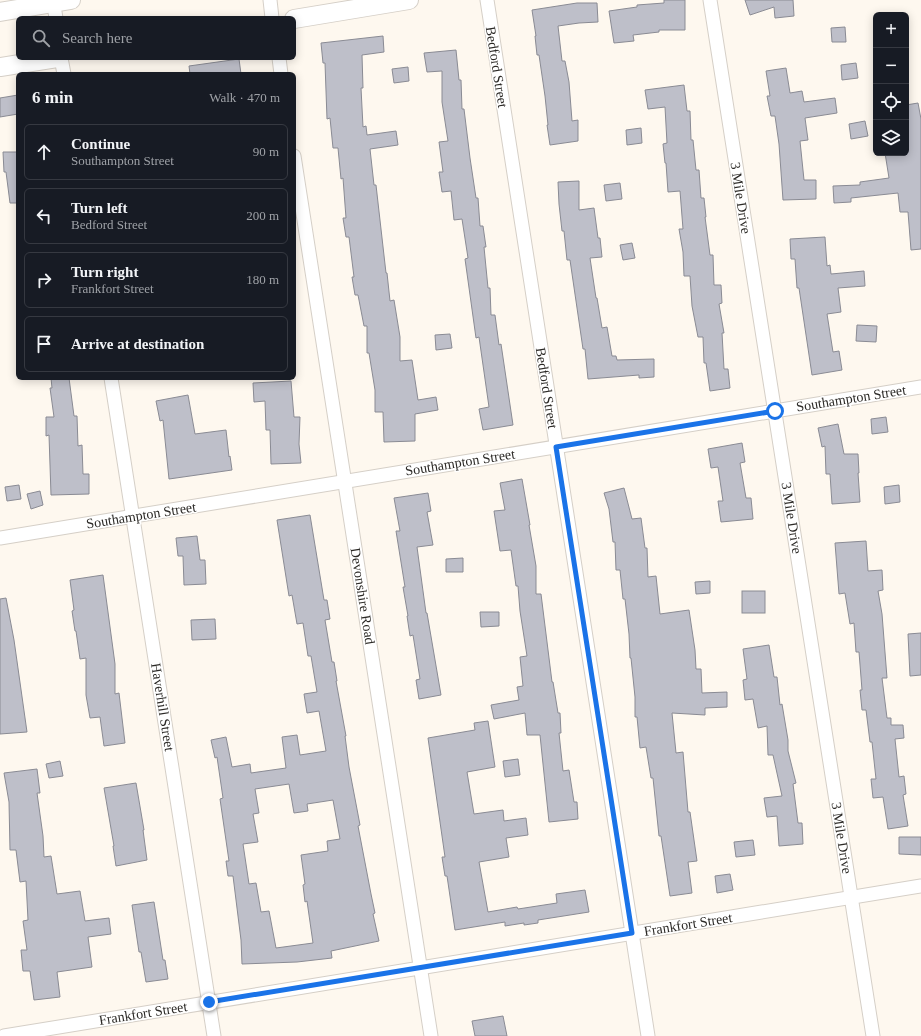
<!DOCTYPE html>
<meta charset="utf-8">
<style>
body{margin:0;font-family:"Times New Roman",serif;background:#242831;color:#f1f3f6}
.controls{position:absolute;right:12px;top:12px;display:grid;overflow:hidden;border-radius:6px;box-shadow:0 2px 10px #0003}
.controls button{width:36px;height:36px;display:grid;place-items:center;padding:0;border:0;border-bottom:1px solid #363941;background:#171b24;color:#f1f3f6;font:20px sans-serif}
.stop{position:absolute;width:12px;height:12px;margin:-9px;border:3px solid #1a73e8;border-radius:50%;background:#fff}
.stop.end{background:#1a73e8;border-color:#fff;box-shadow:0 1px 4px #0008}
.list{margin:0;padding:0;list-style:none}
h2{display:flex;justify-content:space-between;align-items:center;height:52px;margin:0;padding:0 16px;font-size:17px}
h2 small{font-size:13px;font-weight:400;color:#9ea1a6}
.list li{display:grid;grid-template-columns:26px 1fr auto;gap:12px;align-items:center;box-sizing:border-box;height:56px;margin:0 8px 8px;padding:0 8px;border:1px solid #363941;border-radius:6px}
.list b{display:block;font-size:15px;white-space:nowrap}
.list p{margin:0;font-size:13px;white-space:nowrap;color:#9ea1a6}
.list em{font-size:13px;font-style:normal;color:#9ea1a6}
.icon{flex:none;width:22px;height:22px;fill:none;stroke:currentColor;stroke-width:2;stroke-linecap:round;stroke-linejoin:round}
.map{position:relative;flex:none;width:921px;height:1036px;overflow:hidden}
.search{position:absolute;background:#171b24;box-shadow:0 2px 10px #0003;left:16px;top:16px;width:280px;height:44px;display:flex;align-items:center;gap:10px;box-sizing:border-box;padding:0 14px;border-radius:6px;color:#9ea1a6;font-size:15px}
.panel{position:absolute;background:#171b24;box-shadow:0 2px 10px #0003;left:16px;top:72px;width:280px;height:308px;border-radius:6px}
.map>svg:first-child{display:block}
</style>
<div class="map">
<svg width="921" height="1036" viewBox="0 0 921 1036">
<rect width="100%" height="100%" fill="#fef8ef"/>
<g fill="#bebfc9" stroke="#8a8b94" fill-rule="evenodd">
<polygon points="664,0 685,0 685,30 659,30 659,32 633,35 634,41 614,43 609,11 637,7 637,5 664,3"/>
<polygon points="745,0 793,0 794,16 775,18 774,7 750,15"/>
<polygon points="577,3 597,3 598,22 579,23 558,26 562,61 565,61 569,82 572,121 578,120 578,141 550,145 547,125 548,125 545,96 539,55 537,55 535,36 536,36 532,10"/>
<polygon points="845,27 846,42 832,42 831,28"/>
<polygon points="383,36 384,52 362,55 363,88 361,88 363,127 366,126 367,135 396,131 398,145 370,149 374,185 376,185 386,273 387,273 390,301 394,300 400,337 400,361 412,360 418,400 436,397 438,410 415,414 415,441 384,442 383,412 375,412 375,390 369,353 367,353 367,326 364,326 358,295 355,295 352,277 354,277 349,237 346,237 343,218 346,218 343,178 341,179 338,148 333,148 330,118 327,119 325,63 323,63 321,43"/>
<polygon points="456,50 459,80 461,80 462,109 464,109 470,158 476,198 478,198 480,226 483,226 486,247 484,247 488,288 490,288 491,315 495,315 499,345 501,344 513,425 483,430 479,409 489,407 479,337 476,338 465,259 468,258 462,219 454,220 451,191 442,192 439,172 443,172 439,142 448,141 442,102 442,71 427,72 424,53"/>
<polygon points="239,59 241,74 190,74 189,66"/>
<polygon points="856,63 858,78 842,80 841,65"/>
<polygon points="408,67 409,81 394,83 392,69"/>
<polygon points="786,68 790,93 802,91 804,102 835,98 837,113 805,118 808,140 800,141 804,180 816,180 816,199 783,200 779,144 775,116 771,116 767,96 770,96 766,71"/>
<polygon points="684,85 687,111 690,111 691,140 693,140 696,170 699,170 701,198 704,198 706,217 705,217 710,255 713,255 714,285 721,285 722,303 719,304 724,333 722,333 724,369 728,369 730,388 710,391 706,363 704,363 703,337 698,337 692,306 690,276 684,276 683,252 679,229 683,229 680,191 668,192 666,163 665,163 663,144 667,143 665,107 648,109 645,90"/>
<polygon points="18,95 18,114 0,117 0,98"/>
<polygon points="918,103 921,119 921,249 911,250 908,212 900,212 898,193 851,198 851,202 834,203 833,186 860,185 860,182 889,178 885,153 906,153 906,105"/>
<polygon points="865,121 868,136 851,139 849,124"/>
<polygon points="641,128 642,143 627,145 626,130"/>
<polygon points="3,152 18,152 18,203 10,203 6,172 4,172"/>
<polygon points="579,181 579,210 594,208 598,238 600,238 602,257 590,258 596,298 597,298 602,328 607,327 612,356 616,356 617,360 654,359 654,377 639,378 639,375 588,379 585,349 583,349 570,260 567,260 564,231 562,231 559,204 558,182"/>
<polygon points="620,183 622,199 606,201 604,185"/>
<polygon points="825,237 827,266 830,265 831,274 864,271 865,286 838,288 841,312 827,314 833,352 839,351 842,370 812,375 799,288 797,288 795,259 791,259 790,239"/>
<polygon points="632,243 635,258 623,260 620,245"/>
<polygon points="857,325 877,326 876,342 856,341"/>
<polygon points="450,334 452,348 436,350 435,335"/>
<polygon points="51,378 69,378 74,416 77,416 78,446 82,445 83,474 89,474 89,494 51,495 49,435 46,436 46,417 54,417 50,388 52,388"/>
<polygon points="291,381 294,417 300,417 299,444 301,463 271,464 270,430 266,430 265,401 254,402 253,383"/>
<polygon points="188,395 195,434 226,430 229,457 230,456 232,470 169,479 163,420 160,421 156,401"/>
<polygon points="886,417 888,432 872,434 871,419"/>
<polygon points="838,424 844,454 858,454 859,473 858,473 860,502 832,504 830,474 826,474 825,446 822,447 818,428"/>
<polygon points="742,443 745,462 740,463 746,498 751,498 753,519 721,522 718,501 723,501 718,467 711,468 708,449"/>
<polygon points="522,479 530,525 529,525 536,566 536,594 541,594 552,682 553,682 558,713 560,713 561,733 559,733 563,771 569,770 574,802 577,802 578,819 549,822 540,735 527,735 525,713 494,719 491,705 519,700 517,687 523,686 520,657 527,656 520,611 518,586 516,586 511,550 500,551 494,511 505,510 500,483"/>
<polygon points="19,485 21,499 7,501 5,487"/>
<polygon points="899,485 900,502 885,504 884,487"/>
<polygon points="624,488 632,519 641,518 645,548 647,548 648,577 656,576 660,614 689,610 695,650 696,669 701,669 702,693 727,692 727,707 705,708 705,715 672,713 676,753 683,752 688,812 690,812 697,861 688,862 692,893 670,896 661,836 659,836 653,778 651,778 646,747 640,748 637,717 635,717 635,697 631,658 630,658 629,634 625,599 623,599 620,570 616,570 615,542 613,542 609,509 604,493"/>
<polygon points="40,491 43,505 31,509 27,494"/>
<polygon points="428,493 431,511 427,512 433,545 417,547 426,613 427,613 441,695 419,699 416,680 420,679 413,635 410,636 407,616 408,616 403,587 405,587 396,531 400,531 394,498"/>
<path d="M 310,515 L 324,600 L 327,600 L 330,619 L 325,620 L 332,662 L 334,662 L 337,681 L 336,681 L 346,736 L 345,736 L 349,767 L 360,825 L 358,826 L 371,894 L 375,913 L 373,914 L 379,941 L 331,951 L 332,958 L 297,962 L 242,964 L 241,940 L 233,876 L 228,876 L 226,861 L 229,861 L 220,799 L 223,798 L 217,757 L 215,758 L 211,740 L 226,737 L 232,767 L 250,764 L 251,773 L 286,768 L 282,737 L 297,735 L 300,755 L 326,751 L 319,711 L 307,713 L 304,694 L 317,692 L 311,656 L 308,656 L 303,623 L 297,624 L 292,595 L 289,596 L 277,520 ZM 289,784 L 294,813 L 308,811 L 307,804 L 333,800 L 340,839 L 327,841 L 328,851 L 301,855 L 305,884 L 303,885 L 305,902 L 307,901 L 313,943 L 276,948 L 269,911 L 261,912 L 256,883 L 249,884 L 243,844 L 258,842 L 253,814 L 259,813 L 255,789 Z"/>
<polygon points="197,536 200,560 205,560 206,584 184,585 183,556 178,556 176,538"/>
<polygon points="866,541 868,571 882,570 883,590 878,591 882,614 887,678 882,678 887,718 891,718 891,725 903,725 904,738 895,739 899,777 904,776 906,794 903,795 908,826 888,829 883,797 873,798 871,779 876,779 872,742 870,742 866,710 862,710 860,690 862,690 859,652 856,652 854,623 850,624 845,593 839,594 835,543"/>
<polygon points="463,558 463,572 446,572 446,559"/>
<polygon points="103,575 115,664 115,694 119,693 125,743 104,746 100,717 90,718 86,695 86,658 80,659 76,631 75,631 72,611 74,610 70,580"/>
<polygon points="710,581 710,593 696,594 695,582"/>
<rect x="742" y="591" width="23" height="22"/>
<polygon points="6,598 14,640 27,732 0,734 0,599"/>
<polygon points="480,612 499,612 499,626 481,627"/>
<polygon points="215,619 216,639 192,640 191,620"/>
<polygon points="921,633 921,675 910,676 908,634"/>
<polygon points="769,645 774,677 777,677 780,705 782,704 788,740 788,751 796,783 793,784 798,823 802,823 803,844 779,846 777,816 767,817 764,798 782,796 773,755 768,755 767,726 758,728 753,699 745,700 743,680 747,679 743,649"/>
<polygon points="488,721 495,767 467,772 474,814 503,810 504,821 526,818 528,835 506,838 509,857 479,862 488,912 517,907 518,909 557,903 556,894 585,890 589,912 538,920 538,923 524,925 524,923 505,926 505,922 455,930 447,876 445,876 442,857 445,857 428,738 475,730 474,723"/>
<polygon points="518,759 520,775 505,777 503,761"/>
<polygon points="60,761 63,776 49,778 46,764"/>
<polygon points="37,769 40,793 37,793 43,836 44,857 51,856 57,894 80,891 85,921 109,918 111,934 88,937 92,967 57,972 60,997 34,1000 30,971 23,971 21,950 27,950 23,921 28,920 26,881 20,882 16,850 10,850 9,802 4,773"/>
<polygon points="136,783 144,830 143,830 147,860 116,866 113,846 114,846 104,788"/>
<polygon points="899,837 921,837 921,855 899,854"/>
<polygon points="753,840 755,855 736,857 734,842"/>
<polygon points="730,874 733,890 717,893 715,876"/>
<polygon points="154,902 163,960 165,960 168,979 146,982 141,952 139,952 132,905"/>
<polygon points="503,1016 507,1036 475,1036 472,1021"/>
</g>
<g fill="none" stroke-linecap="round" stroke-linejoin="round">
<defs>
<g id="street">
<polyline points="53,0 56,18"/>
<polyline points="270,0 272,18"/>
<polyline points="487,0 648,1036"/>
<polyline points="710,0 873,1036"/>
<polyline points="61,58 64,74"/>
<polyline points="279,58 281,74"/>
<polyline points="294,156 431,1036"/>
<polyline points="111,378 214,1036"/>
<polyline points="0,538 921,387"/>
<polyline points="4,1036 921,886"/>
</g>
<g id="secondary">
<polyline points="0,12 71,0"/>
<polyline points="294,19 409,0"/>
<polyline points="0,67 57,58"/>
</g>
</defs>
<use href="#street" stroke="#d5cfc7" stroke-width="15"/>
<use href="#secondary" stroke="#d5cfc7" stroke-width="20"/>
<use href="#street" stroke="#fff" stroke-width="13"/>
<use href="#secondary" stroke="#fff" stroke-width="18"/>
</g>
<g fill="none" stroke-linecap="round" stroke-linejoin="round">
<polyline stroke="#1a73e8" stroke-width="5" points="209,1002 632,933 556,447 775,411"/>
</g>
<g text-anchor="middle" stroke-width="3" stroke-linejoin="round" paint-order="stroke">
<g font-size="14" fill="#2b2926" stroke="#fff">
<text transform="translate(497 67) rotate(81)" y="5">Bedford Street</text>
<text transform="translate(741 198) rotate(81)" y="5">3 Mile Drive</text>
<text transform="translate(547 388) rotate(81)" y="5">Bedford Street</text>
<text transform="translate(851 398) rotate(-9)" y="5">Southampton Street</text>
<text transform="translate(460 462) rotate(-9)" y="5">Southampton Street</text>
<text transform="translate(141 515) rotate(-9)" y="5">Southampton Street</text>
<text transform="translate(792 518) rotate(81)" y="5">3 Mile Drive</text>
<text transform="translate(363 596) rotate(81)" y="5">Devonshire Road</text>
<text transform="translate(163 707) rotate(81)" y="5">Haverhill Street</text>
<text transform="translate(842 838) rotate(81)" y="5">3 Mile Drive</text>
<text transform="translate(688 924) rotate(-9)" y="5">Frankfort Street</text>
<text transform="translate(143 1013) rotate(-9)" y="5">Frankfort Street</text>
</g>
</g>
</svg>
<div class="controls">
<button>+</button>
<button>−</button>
<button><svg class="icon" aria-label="locate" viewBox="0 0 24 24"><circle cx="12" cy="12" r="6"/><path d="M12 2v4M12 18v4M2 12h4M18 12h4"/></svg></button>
<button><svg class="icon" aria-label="layers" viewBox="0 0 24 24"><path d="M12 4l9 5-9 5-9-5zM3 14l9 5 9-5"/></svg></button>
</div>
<div class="stop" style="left:775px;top:411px"></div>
<div class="stop end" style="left:209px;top:1002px"></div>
<div class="search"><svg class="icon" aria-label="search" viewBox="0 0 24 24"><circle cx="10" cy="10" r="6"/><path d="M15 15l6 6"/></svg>Search here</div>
<section class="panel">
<h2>6 min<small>Walk · 470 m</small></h2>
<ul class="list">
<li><svg class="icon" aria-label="ahead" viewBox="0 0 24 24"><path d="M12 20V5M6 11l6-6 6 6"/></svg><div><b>Continue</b><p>Southampton Street</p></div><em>90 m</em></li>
<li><svg class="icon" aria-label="left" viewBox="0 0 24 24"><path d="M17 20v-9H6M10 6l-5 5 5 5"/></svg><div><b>Turn left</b><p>Bedford Street</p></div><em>200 m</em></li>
<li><svg class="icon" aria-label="right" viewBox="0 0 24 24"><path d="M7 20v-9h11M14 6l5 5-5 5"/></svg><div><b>Turn right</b><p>Frankfort Street</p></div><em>180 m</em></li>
<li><svg class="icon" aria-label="arrive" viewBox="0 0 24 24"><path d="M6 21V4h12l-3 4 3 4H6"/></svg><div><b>Arrive at destination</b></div></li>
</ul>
</section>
</div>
